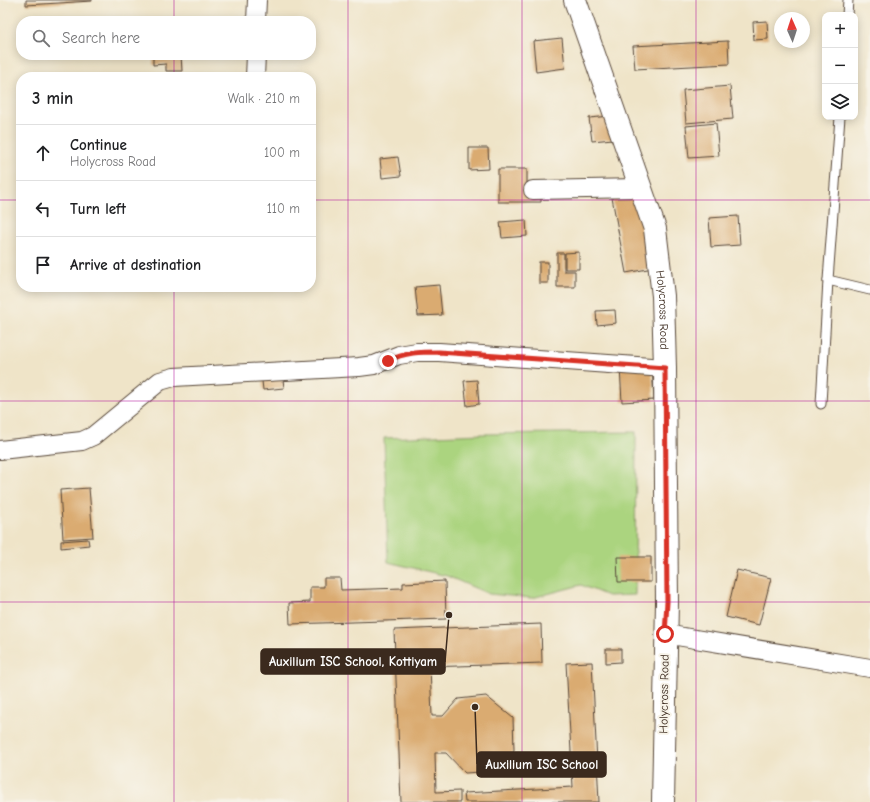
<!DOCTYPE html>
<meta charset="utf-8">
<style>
body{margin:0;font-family:"Comic Neue",sans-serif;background:#f2f2f2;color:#202124}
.controls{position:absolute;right:12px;top:12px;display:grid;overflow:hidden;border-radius:8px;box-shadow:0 2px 10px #0003}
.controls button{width:36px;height:36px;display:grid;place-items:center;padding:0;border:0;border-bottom:1px solid #e0e0e0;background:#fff;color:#202124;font:20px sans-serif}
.compass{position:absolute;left:774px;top:12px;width:36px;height:36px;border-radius:50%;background:#fff;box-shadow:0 2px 10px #0003;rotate:357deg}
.stop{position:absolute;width:12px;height:12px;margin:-9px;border:3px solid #d93025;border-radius:50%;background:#fff}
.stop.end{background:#d93025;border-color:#fff;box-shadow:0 1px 4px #0008}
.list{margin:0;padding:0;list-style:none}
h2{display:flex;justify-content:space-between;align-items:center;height:52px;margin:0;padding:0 16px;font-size:17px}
h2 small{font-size:13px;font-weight:400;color:#757577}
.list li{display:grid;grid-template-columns:26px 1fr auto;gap:12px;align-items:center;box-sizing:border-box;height:56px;padding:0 16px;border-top:1px solid #e0e0e0}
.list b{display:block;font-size:15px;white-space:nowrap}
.list p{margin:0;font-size:13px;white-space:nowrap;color:#757577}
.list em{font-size:13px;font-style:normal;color:#757577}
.icon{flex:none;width:22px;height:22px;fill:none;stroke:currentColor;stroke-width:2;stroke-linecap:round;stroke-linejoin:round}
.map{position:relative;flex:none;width:870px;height:802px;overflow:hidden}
.search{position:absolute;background:#fff;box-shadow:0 2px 10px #0003;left:16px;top:16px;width:300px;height:44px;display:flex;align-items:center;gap:10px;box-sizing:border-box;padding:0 14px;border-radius:16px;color:#757577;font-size:15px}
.panel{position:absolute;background:#fff;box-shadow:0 2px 10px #0003;left:16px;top:72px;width:300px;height:220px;border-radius:16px}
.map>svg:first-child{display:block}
</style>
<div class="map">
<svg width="870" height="802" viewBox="0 0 870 802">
<rect width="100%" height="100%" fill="#f7f3e8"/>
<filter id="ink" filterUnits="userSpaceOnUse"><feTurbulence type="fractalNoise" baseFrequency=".025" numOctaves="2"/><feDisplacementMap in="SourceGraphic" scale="8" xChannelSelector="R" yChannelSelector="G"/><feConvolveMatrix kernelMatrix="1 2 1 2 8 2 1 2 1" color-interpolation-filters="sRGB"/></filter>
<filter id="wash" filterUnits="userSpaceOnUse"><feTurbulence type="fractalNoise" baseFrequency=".012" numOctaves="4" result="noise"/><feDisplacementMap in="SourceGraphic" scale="16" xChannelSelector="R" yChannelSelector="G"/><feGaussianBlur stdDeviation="0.9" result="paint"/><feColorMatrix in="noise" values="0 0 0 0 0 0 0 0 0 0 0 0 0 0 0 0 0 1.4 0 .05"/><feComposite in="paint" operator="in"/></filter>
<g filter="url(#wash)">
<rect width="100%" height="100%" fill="#efe4c8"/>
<polygon fill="#abd47f" stroke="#737f4e" points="636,432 635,595 608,596 581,585 532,598 489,594 447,576 388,562 384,438 483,434"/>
<g id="blocks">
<g fill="#daab71">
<polygon points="26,0 92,0 92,1 26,5"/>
<polygon points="767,21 768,39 754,40 753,22"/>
<polygon points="562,38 565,68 536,72 533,41"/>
<polygon points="728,41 729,64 635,69 633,46"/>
<polygon points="153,55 181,55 182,71 166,71 166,64 153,65"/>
<polygon points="730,86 733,119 686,123 683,90"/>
<polygon points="611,116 613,139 592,141 589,118"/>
<polygon points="716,123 719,156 689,158 686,126"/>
<polygon points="469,148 488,148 489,169 469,170"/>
<polygon points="398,157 401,176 382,178 380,159"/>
<polygon points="498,169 527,169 527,185 541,185 541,202 498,202"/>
<polygon points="637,182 653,268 626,273 610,187"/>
<polygon points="738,216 740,245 711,247 709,218"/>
<polygon points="526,220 527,236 502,238 500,222"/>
<polygon points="579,252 579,269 565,269 565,253"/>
<polygon points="557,253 564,253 564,271 575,271 575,287 557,287"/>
<rect x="539" y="262" width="9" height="21"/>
<polygon points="439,285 442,315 418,316 415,287"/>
<polygon points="615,310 616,323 597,325 596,311"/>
<polygon points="652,366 654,400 622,402 620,367"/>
<polygon points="282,370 284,388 263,390 261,372"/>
<polygon points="477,380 479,404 467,406 464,381"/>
<polygon points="89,488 93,537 63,539 60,490"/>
<polygon points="88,539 89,545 61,548 61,541"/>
<polygon points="617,557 651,557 651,582 618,582"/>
<polygon points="737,570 771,578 759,625 726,617"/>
<polygon points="324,578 340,578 341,590 403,588 403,583 445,581 446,619 290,624 289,603 310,602 310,587 324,587"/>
<polygon points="541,624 542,663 430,667 432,716 443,716 458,699 486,696 513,718 514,750 497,771 465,773 446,753 435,753 436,792 460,791 460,802 401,802 394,630"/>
<polygon points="606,649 621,649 621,662 606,663"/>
<polygon points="592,662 599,802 465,802 464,793 573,787 566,663"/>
</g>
</g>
</g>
<g filter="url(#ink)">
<use href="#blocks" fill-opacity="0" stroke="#564638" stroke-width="1"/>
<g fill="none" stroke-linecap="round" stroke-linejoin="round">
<defs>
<g id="lane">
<polyline points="847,15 848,0"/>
<polyline points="828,280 870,290"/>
<polyline points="821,404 828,280 840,117"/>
</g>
<g id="street">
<polyline points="256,21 257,0"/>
<polyline points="255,77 256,55"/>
<polyline points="533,190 640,188"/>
<polyline points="0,450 82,441 93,436 160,381 174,377 359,367 374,365 399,355 417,352 439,352 665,368"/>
<polyline points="665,634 870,668"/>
</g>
<g id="secondary">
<path id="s1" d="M 575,0 L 655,229 L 663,296 L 665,368 L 667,602 L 663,802"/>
</g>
</defs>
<use href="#lane" stroke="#564638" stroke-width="11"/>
<use href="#street" stroke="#564638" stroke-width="20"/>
<use href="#secondary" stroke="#564638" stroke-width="24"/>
<use href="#lane" stroke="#fff" stroke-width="9"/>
<use href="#street" stroke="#fff" stroke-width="18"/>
<use href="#secondary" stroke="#fff" stroke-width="22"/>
</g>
</g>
<g fill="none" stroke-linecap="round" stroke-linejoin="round" filter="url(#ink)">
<path stroke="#d93025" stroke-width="5" d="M 388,361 C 405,352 421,352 439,352 L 665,368 L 667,602 L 665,634"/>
</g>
<path fill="none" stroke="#b5179e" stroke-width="1" stroke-opacity="0.55" d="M 174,0 L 174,21M 348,0 L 348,802M 522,0 L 522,802M 696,0 L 696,802M 174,55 L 174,77M 0,200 L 21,200M 311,200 L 870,200M 174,287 L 174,802M 0,401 L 870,401M 0,602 L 870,602"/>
<g text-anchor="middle" stroke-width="4" stroke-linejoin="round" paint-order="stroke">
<g font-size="12" fill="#3b2a1e" stroke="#f7f3e8">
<text dy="4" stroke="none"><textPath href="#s1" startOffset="324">Holycross Road</textPath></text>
<text transform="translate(664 694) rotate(-89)" y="4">Holycross Road</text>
</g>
</g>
<path fill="none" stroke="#3b2a1e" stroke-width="1.5" d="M449 615L445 662M475 707L477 764"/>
<g fill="#3b2a1e" stroke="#f7f3e8" stroke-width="1.5">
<circle cx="449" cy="615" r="4"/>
<circle cx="475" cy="707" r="4"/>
</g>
<g fill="#3b2a1e" stroke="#3b2a1e" stroke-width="1.5">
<rect x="261" y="649" width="184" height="25" rx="4"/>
<rect x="477" y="752" width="129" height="25" rx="4"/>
</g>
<g font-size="13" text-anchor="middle" font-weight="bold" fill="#fff">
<text x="353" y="666">Auxilium ISC School, Kottiyam</text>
<text x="542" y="769">Auxilium ISC School</text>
</g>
</svg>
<div class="controls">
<button>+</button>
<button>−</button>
<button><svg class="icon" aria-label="layers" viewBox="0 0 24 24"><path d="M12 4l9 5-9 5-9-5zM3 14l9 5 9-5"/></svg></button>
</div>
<svg class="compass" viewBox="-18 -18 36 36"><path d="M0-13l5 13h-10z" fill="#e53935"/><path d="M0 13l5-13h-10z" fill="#757577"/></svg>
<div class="stop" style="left:665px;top:634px"></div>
<div class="stop end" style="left:388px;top:361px"></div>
<div class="search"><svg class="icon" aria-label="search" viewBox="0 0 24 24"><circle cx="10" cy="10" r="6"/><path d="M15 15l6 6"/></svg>Search here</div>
<section class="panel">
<h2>3 min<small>Walk · 210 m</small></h2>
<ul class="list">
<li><svg class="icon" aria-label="ahead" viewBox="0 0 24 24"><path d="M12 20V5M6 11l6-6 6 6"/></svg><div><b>Continue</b><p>Holycross Road</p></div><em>100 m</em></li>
<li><svg class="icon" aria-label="left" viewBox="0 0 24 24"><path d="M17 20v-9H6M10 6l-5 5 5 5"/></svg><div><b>Turn left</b></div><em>110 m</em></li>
<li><svg class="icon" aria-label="arrive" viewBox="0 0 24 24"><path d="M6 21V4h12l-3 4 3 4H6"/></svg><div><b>Arrive at destination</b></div></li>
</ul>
</section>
</div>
